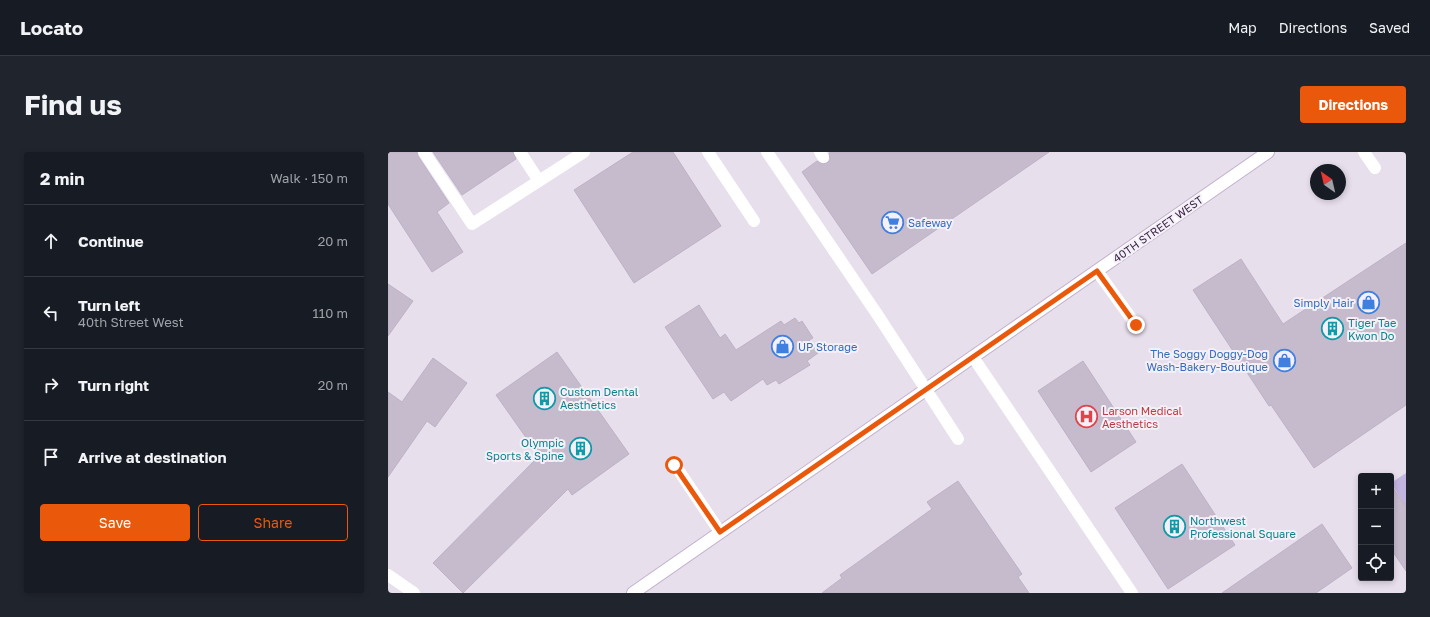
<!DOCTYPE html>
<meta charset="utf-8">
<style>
body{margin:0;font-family:"Golos Text",sans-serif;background:#20242c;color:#f1f3f6}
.controls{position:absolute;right:12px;bottom:12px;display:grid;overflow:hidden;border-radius:4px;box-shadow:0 2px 6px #0003}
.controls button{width:36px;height:36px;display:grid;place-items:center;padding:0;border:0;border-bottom:1px solid #363941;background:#171b24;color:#f1f3f6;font:20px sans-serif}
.compass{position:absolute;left:922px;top:12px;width:36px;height:36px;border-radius:50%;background:#171b24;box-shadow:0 2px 6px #0003;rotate:326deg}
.stop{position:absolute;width:12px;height:12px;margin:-9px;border:3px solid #ea580c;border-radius:50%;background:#fff}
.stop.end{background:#ea580c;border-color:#fff;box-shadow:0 1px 4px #0008}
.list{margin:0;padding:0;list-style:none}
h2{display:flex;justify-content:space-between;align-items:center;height:52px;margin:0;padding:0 16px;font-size:17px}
h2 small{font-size:13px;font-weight:400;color:#9ea1a6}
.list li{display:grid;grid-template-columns:26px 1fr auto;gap:12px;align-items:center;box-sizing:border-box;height:72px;padding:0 16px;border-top:1px solid #363941}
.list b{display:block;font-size:15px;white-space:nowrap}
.list p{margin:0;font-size:13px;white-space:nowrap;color:#9ea1a6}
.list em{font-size:13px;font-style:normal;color:#9ea1a6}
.actions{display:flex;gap:8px;padding:12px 16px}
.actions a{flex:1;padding:9px 0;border:1px solid #ea580c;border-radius:4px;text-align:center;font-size:14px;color:#ea580c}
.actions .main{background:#ea580c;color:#fff}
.icon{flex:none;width:22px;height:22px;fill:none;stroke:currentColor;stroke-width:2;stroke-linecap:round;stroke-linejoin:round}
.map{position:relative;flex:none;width:1018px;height:441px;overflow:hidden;border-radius:4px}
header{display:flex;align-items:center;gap:24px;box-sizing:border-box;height:56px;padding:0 20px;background:#171b24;border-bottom:1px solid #363941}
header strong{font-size:19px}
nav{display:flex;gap:22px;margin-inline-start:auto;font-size:14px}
.intro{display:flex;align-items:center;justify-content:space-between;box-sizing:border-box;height:96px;padding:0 24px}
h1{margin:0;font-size:28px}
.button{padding:10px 18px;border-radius:4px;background:#ea580c;color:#fff;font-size:14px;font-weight:700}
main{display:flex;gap:24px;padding:0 24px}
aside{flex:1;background:#171b24;border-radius:4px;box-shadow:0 2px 6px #0003}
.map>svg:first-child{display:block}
</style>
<header>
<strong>Locato</strong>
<nav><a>Map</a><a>Directions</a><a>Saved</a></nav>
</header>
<div class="intro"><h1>Find us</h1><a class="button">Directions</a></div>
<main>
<aside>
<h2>2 min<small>Walk · 150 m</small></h2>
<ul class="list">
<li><svg class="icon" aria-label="ahead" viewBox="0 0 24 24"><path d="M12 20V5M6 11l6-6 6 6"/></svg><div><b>Continue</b></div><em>20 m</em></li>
<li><svg class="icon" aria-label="left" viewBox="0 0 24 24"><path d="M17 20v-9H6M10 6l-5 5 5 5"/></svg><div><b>Turn left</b><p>40th Street West</p></div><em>110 m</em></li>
<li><svg class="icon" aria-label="right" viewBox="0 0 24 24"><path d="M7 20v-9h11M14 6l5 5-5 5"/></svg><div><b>Turn right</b></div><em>20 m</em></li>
<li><svg class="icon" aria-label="arrive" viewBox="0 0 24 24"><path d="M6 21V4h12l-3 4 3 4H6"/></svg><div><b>Arrive at destination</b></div></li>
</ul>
<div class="actions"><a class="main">Save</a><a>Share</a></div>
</aside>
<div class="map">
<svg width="1018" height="441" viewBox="0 0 1018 441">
<rect width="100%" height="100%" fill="#e7dfec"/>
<polygon fill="#c2b5e0" points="1018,321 1018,355 1003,331"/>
<g fill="#c6bbcd" stroke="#beb1c6">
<polygon points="0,0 29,0 30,4 61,51 49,60 75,100 44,120 0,52"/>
<polygon points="45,0 125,0 128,7 74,43"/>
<polygon points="245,0 285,0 333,74 246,131 186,38"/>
<polygon points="443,0 661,0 484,122 414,20 429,9 435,12 439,11 442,8 441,1"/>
<polygon points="1018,91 1018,253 926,316 883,253 881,254 805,138 853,107 895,172"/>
<polygon points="0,132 25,149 0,184"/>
<polygon points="311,153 332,186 337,182 348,198 393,169 396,173 407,166 411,171 414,169 425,186 421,188 430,201 419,209 422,213 391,232 388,228 379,233 375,227 343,249 336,240 325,247 277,175"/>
<polygon points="169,200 241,302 184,343 180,337 75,441 45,411 151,304 108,243"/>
<polygon points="45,206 79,231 47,275 39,269 0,325 0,240 14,250"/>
<polygon points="695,209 748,290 703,320 650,239"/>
<polygon points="794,312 847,393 780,437 727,356"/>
<polygon points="570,329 634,422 630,425 641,441 434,441 454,426 452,423 544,357 539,350"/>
<polygon points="1003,333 1018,355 1018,419 1003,397"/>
<polygon points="934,372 964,416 928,441 834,441"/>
</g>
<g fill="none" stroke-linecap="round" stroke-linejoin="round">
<defs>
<polyline id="secondary" points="245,441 880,0"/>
</defs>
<use href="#secondary" stroke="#c4b1cd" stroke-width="14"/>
<g stroke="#fff" stroke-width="12">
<polyline points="36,0 84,72 196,0"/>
<polyline points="132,0 151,29"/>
<polyline points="320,0 366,69"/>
<polyline points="379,0 491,165 570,287"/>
<polyline points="432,0 435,5"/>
<polyline points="976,0 987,16"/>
<polyline points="709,119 748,173"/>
<polyline points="585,205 744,441"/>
<polyline points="287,313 332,380"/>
</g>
<polyline stroke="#fff" stroke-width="12" points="0,423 26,441"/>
<use href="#secondary" stroke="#fff" stroke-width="12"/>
</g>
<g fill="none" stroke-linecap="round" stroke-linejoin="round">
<polyline stroke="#ea580c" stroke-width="5" points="286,313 332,380 709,119 748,173"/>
</g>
<defs>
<symbol id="supermarket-ring" viewBox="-11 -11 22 22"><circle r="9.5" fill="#f4f0f8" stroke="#3f7fe0" stroke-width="1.5"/><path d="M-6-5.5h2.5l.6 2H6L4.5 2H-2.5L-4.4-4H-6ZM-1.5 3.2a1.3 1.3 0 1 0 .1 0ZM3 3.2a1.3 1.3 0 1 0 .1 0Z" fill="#3f7fe0"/></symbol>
<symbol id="shop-ring" viewBox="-11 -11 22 22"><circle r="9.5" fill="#f4f0f8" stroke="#3f7fe0" stroke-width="1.5"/><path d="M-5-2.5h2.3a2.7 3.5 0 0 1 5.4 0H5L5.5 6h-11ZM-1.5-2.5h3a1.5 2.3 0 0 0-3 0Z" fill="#3f7fe0"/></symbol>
<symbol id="building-ring" viewBox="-11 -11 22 22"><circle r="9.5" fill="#f4f0f8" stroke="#0f9aa8" stroke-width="1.5"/><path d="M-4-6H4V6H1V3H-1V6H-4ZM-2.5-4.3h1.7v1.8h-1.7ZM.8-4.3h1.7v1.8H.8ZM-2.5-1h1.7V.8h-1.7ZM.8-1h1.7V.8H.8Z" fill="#0f9aa8"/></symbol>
<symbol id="hospital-ring" viewBox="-11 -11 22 22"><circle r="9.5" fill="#f4f0f8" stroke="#e0444e" stroke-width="1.5"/><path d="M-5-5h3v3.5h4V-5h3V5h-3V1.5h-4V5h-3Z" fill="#e0444e"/></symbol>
</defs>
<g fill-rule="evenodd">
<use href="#supermarket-ring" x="492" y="58" width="25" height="25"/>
<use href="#shop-ring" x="968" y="138" width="25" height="25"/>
<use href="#building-ring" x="932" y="164" width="25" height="25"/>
<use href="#shop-ring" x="382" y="182" width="25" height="25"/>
<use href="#shop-ring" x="884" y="196" width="25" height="25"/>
<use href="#building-ring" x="144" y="234" width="25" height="25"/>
<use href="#hospital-ring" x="686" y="252" width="25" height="25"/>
<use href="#building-ring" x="180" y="284" width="25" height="25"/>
<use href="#building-ring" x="774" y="362" width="25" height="25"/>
</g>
<g text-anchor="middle" stroke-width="4" stroke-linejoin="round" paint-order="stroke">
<g font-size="11" fill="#366cbe" stroke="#f4f0f8" text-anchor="start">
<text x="520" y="75">Safeway</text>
<text x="966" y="155" text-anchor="end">Simply Hair</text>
<text x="410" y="199">UP Storage</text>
<text x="880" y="206" text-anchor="end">The Soggy Doggy-Dog<tspan x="880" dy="13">Wash-Bakery-Boutique</tspan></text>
</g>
<g font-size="11" fill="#361e3e" stroke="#f4f0f8">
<text transform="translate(770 77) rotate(-35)" y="4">40TH STREET WEST</text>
</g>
<g font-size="11" fill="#0d838f" stroke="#f4f0f8" text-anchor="start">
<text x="960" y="175">Tiger Tae<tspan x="960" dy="13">Kwon Do</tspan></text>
<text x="172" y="244">Custom Dental<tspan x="172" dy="13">Aesthetics</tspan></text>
<text x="176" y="295" text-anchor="end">Olympic<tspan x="176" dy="13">Sports &amp; Spine</tspan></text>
<text x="802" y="373">Northwest<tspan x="802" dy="13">Professional Square</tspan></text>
</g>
<g font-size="11" fill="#be3a42" stroke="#f4f0f8" text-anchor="start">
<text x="714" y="263">Larson Medical<tspan x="714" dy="13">Aesthetics</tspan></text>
</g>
</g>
</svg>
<div class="controls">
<button>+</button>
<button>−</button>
<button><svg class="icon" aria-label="locate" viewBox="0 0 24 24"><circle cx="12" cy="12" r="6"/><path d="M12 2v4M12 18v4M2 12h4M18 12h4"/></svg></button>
</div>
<svg class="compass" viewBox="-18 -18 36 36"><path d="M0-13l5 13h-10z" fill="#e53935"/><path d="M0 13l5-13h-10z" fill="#9ea1a6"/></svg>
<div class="stop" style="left:286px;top:313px"></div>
<div class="stop end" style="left:748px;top:173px"></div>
</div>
</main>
